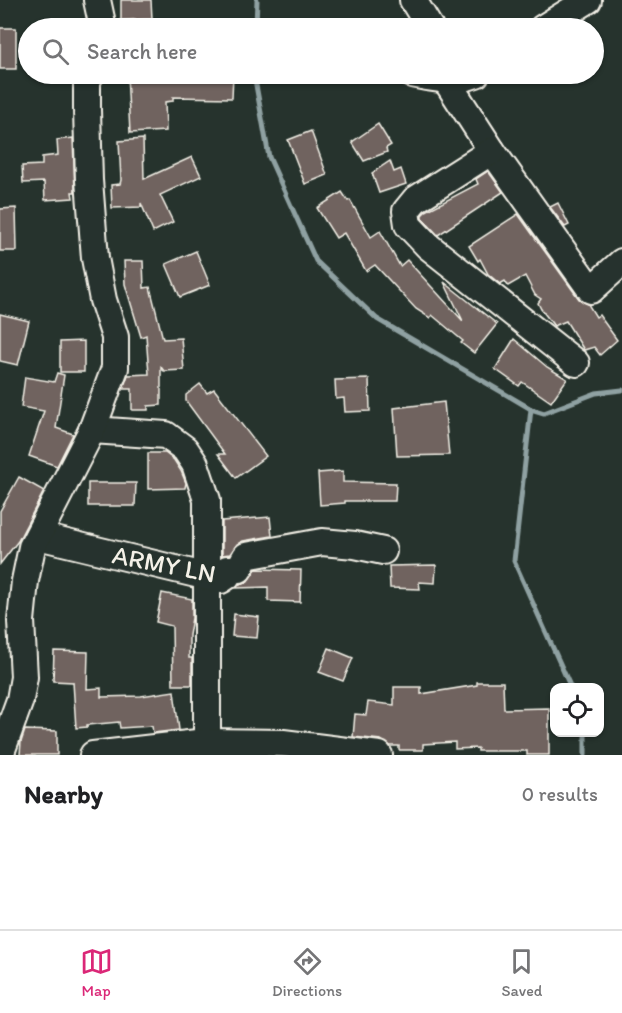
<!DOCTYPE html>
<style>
body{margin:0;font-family:Itim,sans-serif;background:#f6f6f6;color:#202124}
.controls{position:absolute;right:18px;bottom:18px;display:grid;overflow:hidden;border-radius:12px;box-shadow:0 2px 4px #0004}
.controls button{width:54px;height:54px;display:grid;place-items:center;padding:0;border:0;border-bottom:2px solid #e0e0e0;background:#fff;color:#202124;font:30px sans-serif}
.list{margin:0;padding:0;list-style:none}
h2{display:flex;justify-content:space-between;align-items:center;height:78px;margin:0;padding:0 24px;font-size:26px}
h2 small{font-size:20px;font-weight:400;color:#757577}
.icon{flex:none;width:33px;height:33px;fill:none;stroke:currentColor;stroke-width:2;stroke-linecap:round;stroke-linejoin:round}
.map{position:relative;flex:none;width:622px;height:755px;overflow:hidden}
.search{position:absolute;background:#fff;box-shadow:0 2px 4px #0004;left:18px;right:18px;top:18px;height:66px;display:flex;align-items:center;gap:15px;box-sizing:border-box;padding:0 21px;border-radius:33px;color:#757577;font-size:22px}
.sheet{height:174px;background:#fff}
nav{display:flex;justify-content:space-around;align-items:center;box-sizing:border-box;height:84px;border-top:2px solid #e0e0e0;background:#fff;font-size:16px;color:#757577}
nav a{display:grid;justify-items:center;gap:3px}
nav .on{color:#db2777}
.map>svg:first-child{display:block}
</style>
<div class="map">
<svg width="622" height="755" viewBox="0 0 622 755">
<rect width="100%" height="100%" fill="#26332d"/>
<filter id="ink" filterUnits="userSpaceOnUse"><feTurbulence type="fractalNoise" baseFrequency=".0167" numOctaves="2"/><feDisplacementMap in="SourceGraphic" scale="12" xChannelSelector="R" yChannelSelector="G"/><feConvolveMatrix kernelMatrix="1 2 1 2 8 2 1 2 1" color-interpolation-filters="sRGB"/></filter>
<g filter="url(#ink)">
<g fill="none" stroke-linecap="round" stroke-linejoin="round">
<g stroke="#8fa1a2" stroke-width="5">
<polyline points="256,25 257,0"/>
<polyline points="254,74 269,157 316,261 377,319 531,409 544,413 596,393 622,390"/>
<polyline points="531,409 514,561 571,688"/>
<polyline points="585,732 585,755"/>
</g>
</g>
<g fill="#70635e" stroke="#f4f1e8" stroke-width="1.5">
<polygon points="121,0 151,0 152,19 121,20"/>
<rect x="0" y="28" width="16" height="41"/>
<polygon points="127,74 168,74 169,79 205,74 233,74 232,98 173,97 173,101 165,102 166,131 130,133"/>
<polygon points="378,124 391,145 386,148 387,152 364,161 352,142"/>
<polygon points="311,131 327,175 305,184 288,140"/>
<polygon points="73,138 75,192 72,192 73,198 45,200 44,182 23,183 22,166 42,165 42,157 58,155 57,140"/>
<polygon points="143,139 144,179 192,157 201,176 160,195 173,222 153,232 141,203 141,207 112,208 111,185 120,184 121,180 119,141"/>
<polygon points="390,161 394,172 401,169 406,184 379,193 372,173"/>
<polygon points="488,171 503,192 438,235 422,218 422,215 426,211 478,184 476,179"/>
<polygon points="342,192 348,201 350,200 371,237 380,231 400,266 407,260 463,321 444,282 497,324 474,353 461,343 463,341 432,315 430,318 416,309 375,265 366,271 344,233 336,238 317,208"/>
<polygon points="558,203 569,225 565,227 550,207"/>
<polygon points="16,208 17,251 0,251 0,209"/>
<polygon points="518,214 579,299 588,304 596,317 599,315 617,340 600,355 594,347 584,350 566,321 554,326 541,309 538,303 541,299 535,295 525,276 508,286 505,281 500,284 488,274 480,259 478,261 469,246"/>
<polygon points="196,251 210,285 180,297 166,264"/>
<polygon points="124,261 143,261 144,288 150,287 163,339 181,338 184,370 164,371 161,367 161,405 148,406 148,410 132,410 132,389 123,389 128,375 149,374 146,335 141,337 125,284"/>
<polygon points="0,314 29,321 18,365 0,361"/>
<polygon points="514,339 547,367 567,379 551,402 522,382 519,386 495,369"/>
<polygon points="84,341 84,372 60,372 60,342"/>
<polygon points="57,373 64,375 56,428 73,434 57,466 29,456 44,411 21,407 25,377 54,382"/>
<polygon points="369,379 370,411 345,412 344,398 336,399 335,380"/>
<polygon points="200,384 207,393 214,389 266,456 236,478 218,454 225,454 186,401 186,395"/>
<polygon points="444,402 449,455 397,456 394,408"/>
<polygon points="148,453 165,453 174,460 181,471 186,483 185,488 148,489"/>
<polygon points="343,471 343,482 396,483 395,501 345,501 345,503 320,505 318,473"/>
<polygon points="19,477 44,491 18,541 0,564 0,511"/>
<polygon points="88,483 136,483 135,506 88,506"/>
<polygon points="270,517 272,536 243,541 237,544 230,554 222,555 222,521"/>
<polygon points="436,565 435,583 419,582 420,589 390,588 389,566"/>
<polygon points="256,569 301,570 300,602 268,601 268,587 236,588 240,584 247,582"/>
<polygon points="162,593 192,599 192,618 189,635 189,658 192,658 192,685 173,685 172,626 156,622"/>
<polygon points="234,614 259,617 257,638 232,636"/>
<polygon points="329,648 353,658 343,681 319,672"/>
<polygon points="54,651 88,652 87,689 101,688 101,697 141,696 174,691 179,730 153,733 152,726 120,728 119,722 87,725 87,727 76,728 73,682 53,681"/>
<polygon points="477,682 503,682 504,709 549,708 549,755 527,755 527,751 478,751 478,748 455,749 455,742 423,744 423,750 399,750 399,746 390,746 381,740 353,737 355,714 366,715 368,702 394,705 394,687 421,687 421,694 477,685"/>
<polygon points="25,730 57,731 57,755 20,755 21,742"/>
</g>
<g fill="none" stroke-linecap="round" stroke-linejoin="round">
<defs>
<g id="minor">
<polyline points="97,0 103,28"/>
<polyline points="413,0 430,28"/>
<polyline points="543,28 588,0"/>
<path d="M 412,74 C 437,79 452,83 476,74"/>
<polyline points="446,80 492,151 591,290 622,262"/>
<polyline points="492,151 415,200 406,211 408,225 428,246 576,363"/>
<polyline points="92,430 166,435 185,449 195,464 207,500 207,755"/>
<polyline points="38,536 221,580 227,576 227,569 239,569 246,556 322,542 355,545 383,551"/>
<polyline points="0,755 20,700 24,677 21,621 25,581 32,547 92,430 115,368 115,337 103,300 95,258 89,180 87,110 87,80 91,74"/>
<polyline points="93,755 206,742 283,743 379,755"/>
</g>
</defs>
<use href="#minor" stroke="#f4f1e8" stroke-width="30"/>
<use href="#minor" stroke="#26332d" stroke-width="26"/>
</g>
</g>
<g text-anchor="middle" stroke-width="4.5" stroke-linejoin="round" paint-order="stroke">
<g font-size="26" fill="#f4f1e8" stroke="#26332d">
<text transform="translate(164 564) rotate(11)" y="9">ARMY LN</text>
</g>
</g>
</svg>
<div class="controls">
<button><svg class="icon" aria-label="locate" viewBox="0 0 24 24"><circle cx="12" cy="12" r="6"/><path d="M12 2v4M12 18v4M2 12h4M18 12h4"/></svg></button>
</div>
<div class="search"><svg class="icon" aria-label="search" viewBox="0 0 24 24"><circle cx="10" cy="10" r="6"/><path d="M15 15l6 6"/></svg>Search here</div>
</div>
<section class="sheet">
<h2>Nearby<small>0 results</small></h2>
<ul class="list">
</ul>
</section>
<nav>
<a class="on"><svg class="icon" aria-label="map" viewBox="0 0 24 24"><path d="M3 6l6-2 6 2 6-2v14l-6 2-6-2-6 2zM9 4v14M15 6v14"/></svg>Map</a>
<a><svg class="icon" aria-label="directions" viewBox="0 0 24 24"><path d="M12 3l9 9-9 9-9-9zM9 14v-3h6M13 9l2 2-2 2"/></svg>Directions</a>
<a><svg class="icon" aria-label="saved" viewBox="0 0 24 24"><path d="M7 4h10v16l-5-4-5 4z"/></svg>Saved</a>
</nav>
